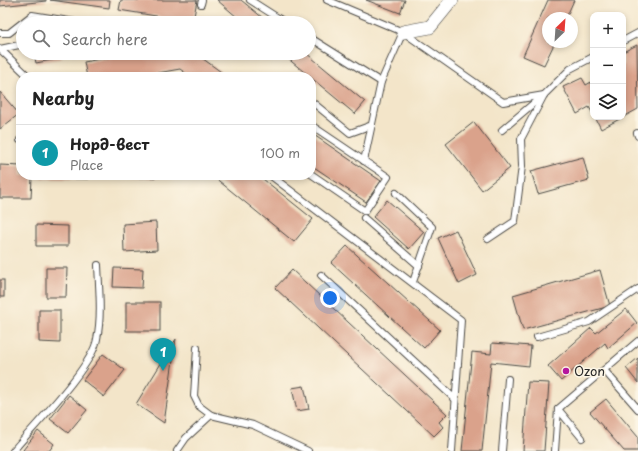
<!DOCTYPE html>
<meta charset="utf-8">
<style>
body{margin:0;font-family:"Playpen Sans",sans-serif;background:#f2f2f2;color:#222}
.controls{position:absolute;right:12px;top:12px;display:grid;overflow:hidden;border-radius:8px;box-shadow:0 2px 6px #0003}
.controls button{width:36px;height:36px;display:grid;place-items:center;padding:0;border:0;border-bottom:1px solid #e0e0e0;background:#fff;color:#222;font:20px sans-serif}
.compass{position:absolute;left:542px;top:12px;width:36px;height:36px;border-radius:50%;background:#fff;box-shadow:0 2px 6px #0003;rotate:25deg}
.you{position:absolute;left:330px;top:298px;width:14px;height:14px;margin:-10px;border:3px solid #fff;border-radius:50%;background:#1a73e8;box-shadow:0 0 0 6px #1a73e833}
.badge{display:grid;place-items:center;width:26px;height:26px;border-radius:50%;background:#0f766e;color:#fff;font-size:13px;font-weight:700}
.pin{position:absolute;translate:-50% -33px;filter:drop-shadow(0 1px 2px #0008)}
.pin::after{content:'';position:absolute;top:21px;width:14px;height:12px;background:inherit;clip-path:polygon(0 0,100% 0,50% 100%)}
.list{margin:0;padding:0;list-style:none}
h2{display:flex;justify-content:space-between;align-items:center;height:52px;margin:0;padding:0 16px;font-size:17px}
h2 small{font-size:13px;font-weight:400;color:#767676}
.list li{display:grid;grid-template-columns:26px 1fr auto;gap:12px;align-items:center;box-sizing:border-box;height:56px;padding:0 16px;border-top:1px solid #e0e0e0}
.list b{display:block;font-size:15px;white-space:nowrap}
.list p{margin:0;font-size:13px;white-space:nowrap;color:#767676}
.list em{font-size:13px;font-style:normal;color:#767676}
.icon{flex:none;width:22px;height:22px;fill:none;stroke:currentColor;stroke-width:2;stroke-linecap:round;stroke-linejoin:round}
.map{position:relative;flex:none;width:638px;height:451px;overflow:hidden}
.search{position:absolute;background:#fff;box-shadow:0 2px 6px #0003;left:16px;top:16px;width:300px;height:44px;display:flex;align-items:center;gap:10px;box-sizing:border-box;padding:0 14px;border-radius:22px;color:#767676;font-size:15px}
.panel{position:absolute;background:#fff;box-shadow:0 2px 6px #0003;left:16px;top:72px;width:300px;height:108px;border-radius:16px}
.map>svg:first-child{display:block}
</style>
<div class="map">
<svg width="638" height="451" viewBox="0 0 638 451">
<rect width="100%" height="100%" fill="#fcf5e5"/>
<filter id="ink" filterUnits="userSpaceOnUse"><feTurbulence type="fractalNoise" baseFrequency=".025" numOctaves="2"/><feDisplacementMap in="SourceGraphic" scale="8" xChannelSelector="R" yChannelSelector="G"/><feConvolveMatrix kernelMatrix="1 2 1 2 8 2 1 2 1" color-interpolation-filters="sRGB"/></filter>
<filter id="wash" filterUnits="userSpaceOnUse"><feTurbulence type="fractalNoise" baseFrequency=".012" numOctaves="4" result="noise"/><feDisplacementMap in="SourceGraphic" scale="16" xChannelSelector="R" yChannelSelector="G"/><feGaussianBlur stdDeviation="0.9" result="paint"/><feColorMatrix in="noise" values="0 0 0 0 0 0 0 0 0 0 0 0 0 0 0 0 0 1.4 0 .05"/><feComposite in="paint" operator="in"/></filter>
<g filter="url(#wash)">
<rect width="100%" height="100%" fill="#f3e5c9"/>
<g id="blocks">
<g fill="#daa28b">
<polygon points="0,0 46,0 46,1 0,6"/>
<polygon points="50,0 110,0 109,8"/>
<polygon points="121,0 197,0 193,22 119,10"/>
<polygon points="217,0 241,0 269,23 244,23"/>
<polygon points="366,0 405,0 400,13"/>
<polygon points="548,0 574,0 566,18 548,18 548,42 555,42 544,65 523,56"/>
<polygon points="637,45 638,109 601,129 595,117 623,117 623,52"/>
<polygon points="34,53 61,53 62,58 36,63"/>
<polygon points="134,53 195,53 228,77 191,77 180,69 135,77 87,77 84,62"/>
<polygon points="289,53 306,53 365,102 355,114 286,57"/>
<polygon points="582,78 586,85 593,81 593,114 589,107 577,114 563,87"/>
<polygon points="0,92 19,114 0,129"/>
<polygon points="474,122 510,168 482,190 446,144"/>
<polygon points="311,133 381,181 366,202 311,165"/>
<polygon points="583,157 589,180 538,194 531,171"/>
<polygon points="0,165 21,166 21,175 88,175 88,179 32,178 31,198 0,198"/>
<polygon points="110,175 258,175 313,219 294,242 214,177 110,178"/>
<polygon points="387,200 424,232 409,249 373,217"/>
<polygon points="156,222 157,250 124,252 123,224"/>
<polygon points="36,225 68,226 68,246 36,246"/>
<polygon points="456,230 477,275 459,284 438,238"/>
<polygon points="347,246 440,330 424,348 331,263"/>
<polygon points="46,268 67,268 66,297 46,297"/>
<polygon points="114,268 143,269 142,288 113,287"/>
<polygon points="292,270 447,414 439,422 443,427 434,436 275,288"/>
<polygon points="600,270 610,306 523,330 513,295"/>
<rect x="0" y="280" width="4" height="17"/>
<rect x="126" y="302" width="34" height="29"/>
<polygon points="626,309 637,323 608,348 605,343 561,381 548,366 591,328 596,333"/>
<polygon points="39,310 60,310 60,343 39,342"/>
<polygon points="176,339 164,423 136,404"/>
<polygon points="492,343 531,346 529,366 491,362 482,451 462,451 472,352 491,354"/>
<polygon points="103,354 125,370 104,397 83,380"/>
<polygon points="638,358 638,383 626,368"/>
<polygon points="528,382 549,383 544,451 523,451"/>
<polygon points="304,386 309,409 297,411 292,388"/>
<polygon points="69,395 87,410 68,433 50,419"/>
<polygon points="606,399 638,437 638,451 624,451 590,412"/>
<polygon points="38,431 54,444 49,451 24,451 23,450"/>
</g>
</g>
</g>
<g filter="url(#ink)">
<use href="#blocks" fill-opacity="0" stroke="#494743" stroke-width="1"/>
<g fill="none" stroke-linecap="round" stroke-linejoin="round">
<defs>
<g id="service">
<polyline points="250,0 286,23"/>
<polyline points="327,0 403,32 503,102 544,95"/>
<polyline points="201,4 202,0"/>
<polyline points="0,33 9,33 32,15 81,23"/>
<polyline points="309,37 381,82"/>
<polyline points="623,41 638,33"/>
<polyline points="0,49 29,77"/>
<polyline points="0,49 19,45"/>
<polyline points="311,101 350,133 372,125"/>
<polyline points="311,125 388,177 365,211 311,174"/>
<polyline points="502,130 541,97"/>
<polyline points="637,133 638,136"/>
<polyline points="20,140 21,140"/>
<polyline points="364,161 381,82 403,32"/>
<polyline points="270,175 461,320 452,451"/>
<polyline points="396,193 432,227 413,282"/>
<polyline points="364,218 419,266"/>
<polyline points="488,239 515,221 522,166 521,139 544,95 570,69 593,57"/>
<polyline points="321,275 455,399"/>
<polyline points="537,337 589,322 638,289"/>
<polyline points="197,348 194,396 199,406 211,415 253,425 308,451"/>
<polyline points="604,370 638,409"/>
<polyline points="558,409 582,438"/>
<path d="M 13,451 C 33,427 93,366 97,339 C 102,315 99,289 98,265"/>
<polyline points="177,451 186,438 211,415"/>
<polyline points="502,451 508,379"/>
<polyline points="555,451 558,409 638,341"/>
</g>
<polyline id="minor" points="403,32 430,27 452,0"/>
</defs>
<use href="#service" stroke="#494743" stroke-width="8"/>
<use href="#minor" stroke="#494743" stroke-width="14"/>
<use href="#service" stroke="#fff" stroke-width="6"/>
<use href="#minor" stroke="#fff" stroke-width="13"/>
</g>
</g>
<circle fill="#b5179e" stroke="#fcf5e5" stroke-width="1.5" cx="566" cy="371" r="4"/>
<g text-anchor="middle" stroke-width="3" stroke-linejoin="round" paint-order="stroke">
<g font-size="13" fill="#2b2b2b" stroke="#fcf5e5" text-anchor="start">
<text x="574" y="376">Ozon</text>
</g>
</g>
</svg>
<div class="controls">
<button>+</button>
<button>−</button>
<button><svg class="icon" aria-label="layers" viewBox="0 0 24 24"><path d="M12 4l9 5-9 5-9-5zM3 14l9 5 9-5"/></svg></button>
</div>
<svg class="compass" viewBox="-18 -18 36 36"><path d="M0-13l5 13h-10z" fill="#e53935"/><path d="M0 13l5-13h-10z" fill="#767676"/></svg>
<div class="you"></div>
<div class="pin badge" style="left:163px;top:371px;background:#0f9aa8">1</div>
<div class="search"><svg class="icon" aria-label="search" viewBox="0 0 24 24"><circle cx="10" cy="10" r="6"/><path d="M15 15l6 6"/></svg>Search here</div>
<section class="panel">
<h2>Nearby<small></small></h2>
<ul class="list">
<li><span class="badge" style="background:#0f9aa8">1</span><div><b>Норд-вест</b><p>Place</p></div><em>100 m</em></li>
</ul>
</section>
</div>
